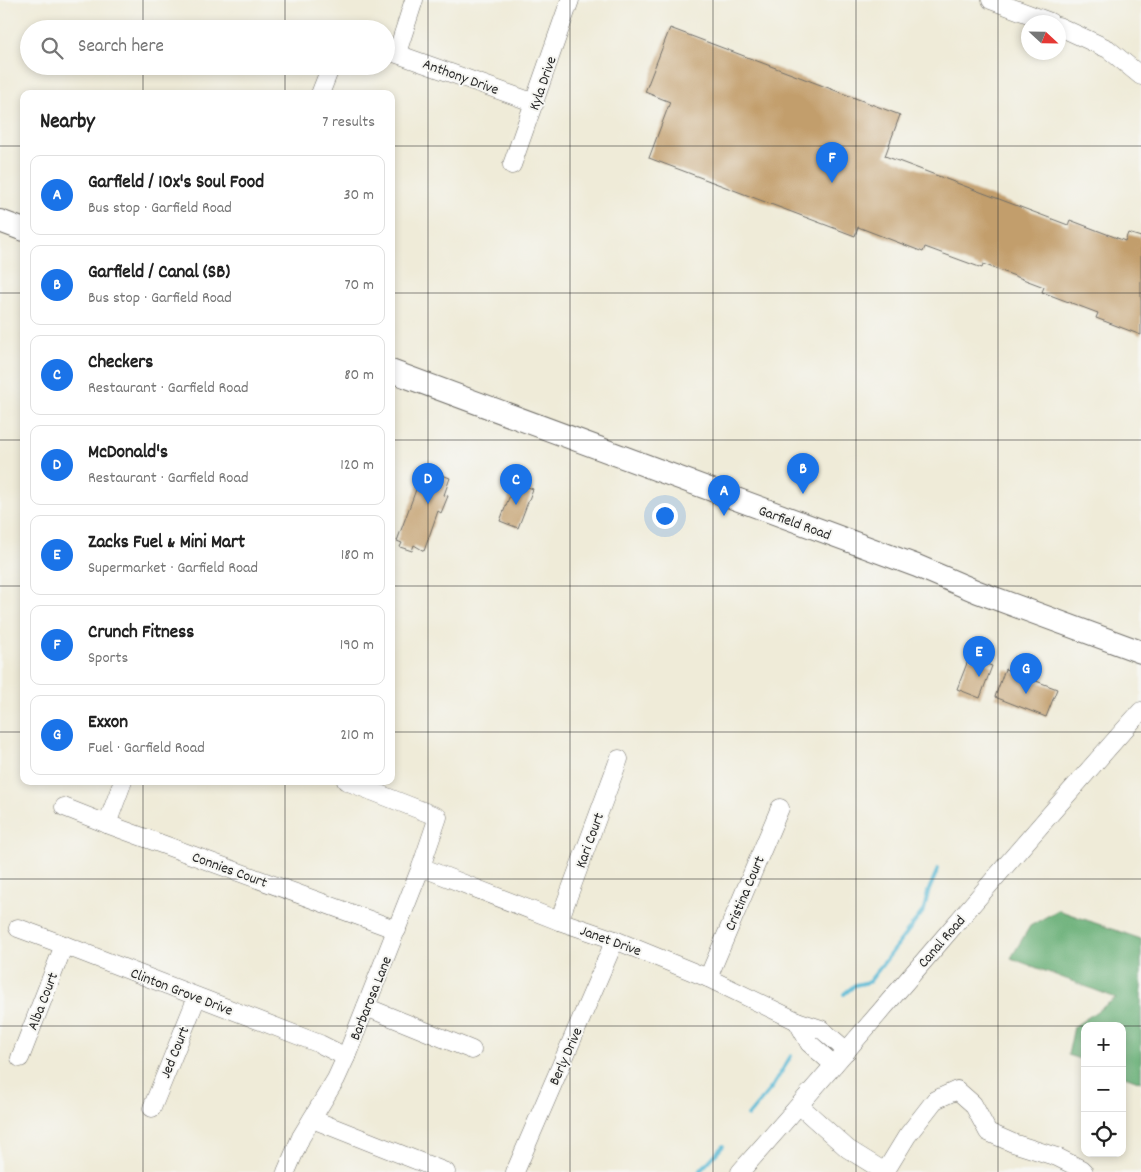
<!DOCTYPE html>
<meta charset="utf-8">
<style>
body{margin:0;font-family:Dekko,sans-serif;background:#f2f2f2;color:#222}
.controls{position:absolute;right:15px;bottom:15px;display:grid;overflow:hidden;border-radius:10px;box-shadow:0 2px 8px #0003}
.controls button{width:45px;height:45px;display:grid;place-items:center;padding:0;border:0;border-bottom:1px solid #e0e0e0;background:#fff;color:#222;font:25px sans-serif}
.compass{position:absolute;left:1021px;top:15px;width:45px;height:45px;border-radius:50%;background:#fff;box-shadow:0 2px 8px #0003;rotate:112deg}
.you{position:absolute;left:664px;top:515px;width:18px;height:18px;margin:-12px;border:4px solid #fff;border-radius:50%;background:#1a73e8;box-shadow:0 0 0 8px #1a73e833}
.badge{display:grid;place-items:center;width:32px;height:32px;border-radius:50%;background:#1a73e8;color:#fff;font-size:16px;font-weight:700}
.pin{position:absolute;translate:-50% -41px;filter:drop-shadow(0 1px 2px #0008)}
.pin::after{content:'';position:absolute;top:26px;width:18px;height:15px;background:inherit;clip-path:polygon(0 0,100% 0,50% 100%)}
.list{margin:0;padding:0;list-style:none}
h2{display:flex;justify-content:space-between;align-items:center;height:65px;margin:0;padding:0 20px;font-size:21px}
h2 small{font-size:16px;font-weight:400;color:#767676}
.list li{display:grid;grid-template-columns:32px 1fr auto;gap:15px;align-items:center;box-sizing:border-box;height:80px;margin:0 10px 10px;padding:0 10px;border:1px solid #e0e0e0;border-radius:10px}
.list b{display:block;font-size:19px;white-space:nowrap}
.list p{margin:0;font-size:16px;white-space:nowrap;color:#767676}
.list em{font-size:16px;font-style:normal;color:#767676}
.icon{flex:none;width:28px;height:28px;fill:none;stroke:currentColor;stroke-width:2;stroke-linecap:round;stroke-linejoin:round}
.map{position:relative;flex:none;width:1141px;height:1172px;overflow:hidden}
.search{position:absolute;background:#fff;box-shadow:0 2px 8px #0003;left:20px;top:20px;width:375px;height:55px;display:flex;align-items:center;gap:12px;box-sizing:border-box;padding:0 18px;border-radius:28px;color:#767676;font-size:19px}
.panel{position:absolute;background:#fff;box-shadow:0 2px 8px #0003;left:20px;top:90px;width:375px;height:695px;border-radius:10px}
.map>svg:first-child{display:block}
</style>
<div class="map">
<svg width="1141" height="1172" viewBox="0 0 1141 1172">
<rect width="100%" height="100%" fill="#f6f6f2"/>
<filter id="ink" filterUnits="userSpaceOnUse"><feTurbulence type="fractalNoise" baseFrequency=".02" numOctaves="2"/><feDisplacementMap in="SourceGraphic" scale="10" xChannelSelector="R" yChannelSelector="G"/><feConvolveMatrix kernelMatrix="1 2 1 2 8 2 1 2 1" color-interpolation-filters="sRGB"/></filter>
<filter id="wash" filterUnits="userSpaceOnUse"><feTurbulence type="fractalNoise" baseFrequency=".0096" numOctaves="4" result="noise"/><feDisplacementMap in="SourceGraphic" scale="20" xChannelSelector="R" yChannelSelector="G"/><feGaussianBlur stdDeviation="1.12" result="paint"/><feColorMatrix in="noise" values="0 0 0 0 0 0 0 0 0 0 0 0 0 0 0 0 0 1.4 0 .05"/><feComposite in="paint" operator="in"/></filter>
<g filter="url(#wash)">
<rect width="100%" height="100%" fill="#efebd8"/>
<polygon fill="#66ae74" stroke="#486c50" points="1058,910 1141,939 1141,1082 1122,1075 1122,1026 1085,1026 1085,1061 1068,1055 1074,1027 1116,998 1011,958 1030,926"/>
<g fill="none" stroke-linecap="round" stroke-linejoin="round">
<g stroke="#54b7d3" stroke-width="4">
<polyline points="844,994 855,985 869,982 924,910 928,892 938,869"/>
<polyline points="748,1116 772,1087 791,1056"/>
<polyline points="699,1172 723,1146"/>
</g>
</g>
<g id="blocks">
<g fill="#c29e6c">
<polygon points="670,28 900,115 885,156 1068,225 1070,220 1125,241 1128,233 1141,237 1141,335 1096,318 1098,313 1042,292 1044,287 983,264 982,268 925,247 923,252 858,227 855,236 649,158 670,102 645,92"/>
<polygon points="424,468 450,478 444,495 448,496 441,513 438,511 424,551 414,545 412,551 400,547 402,543 397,541"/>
<polygon points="515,482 533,489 518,528 500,521"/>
<polygon points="969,658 992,666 980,698 957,689"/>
<polygon points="1005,669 1057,689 1046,717 995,697"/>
</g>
</g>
</g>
<g filter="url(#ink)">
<use href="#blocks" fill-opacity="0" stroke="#706e68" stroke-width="1"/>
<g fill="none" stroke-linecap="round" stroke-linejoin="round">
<defs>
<g id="minor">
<polyline points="991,0 1050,22"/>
<polyline points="1058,26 1108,49 1141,76"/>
<polyline points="386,50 535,103"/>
<polyline points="397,53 414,0"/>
<polyline points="320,94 331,66"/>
<polyline points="512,165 570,0"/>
<polyline points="64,807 107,824 397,930"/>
<polyline points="107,824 123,781"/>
<polyline points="421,867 559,921 615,940 708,978 797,1021"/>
<polyline points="559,921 619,759"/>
<polyline points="18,928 64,945 320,1044 346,1057"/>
<polyline points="708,978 780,808"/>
<polyline points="366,1007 472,1050"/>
<polyline points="20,1058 64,945"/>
<polyline points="834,1065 809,1043 797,1021 821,1029 847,1051"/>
<polyline points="800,1106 848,1149 885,1172"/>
<polyline points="152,1108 197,997"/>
<polyline points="312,1119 446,1172"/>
<polyline points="286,1172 301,1137 336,1079 346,1057 421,867 438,817 346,781"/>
<polyline points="515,1172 615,940"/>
<path d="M 740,1172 C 876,1020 1005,863 1141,711"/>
<polyline points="885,1172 907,1136 935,1100 957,1090 973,1104 988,1132 1013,1143 1057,1157 1081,1169 1084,1172"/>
</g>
<g id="major">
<polyline points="0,221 24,230"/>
<polyline points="391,371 917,566 978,592 1141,652"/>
</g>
</defs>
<use href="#minor" stroke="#706e68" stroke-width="19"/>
<use href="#major" stroke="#706e68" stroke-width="24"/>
<use href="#minor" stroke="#fff" stroke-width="18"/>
<use href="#major" stroke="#fff" stroke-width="22"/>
</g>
</g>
<path fill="none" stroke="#2b2b2b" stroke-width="1" stroke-opacity="0.55" d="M 143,0 L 143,29M 285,0 L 285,29M 428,0 L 428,1172M 570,0 L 570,1172M 713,0 L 713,1172M 856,0 L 856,1172M 998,0 L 998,1172M 143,66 L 143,94M 285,66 L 285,94M 0,146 L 24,146M 391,146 L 1141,146M 0,293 L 24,293M 391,293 L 1141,293M 0,440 L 24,440M 391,440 L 1141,440M 0,586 L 24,586M 391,586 L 1141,586M 0,732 L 24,732M 391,732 L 1141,732M 143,781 L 143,1172M 285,781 L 285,1172M 0,879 L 1141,879M 0,1026 L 1141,1026"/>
<g text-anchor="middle" stroke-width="4" stroke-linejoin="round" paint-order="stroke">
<g font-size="15" fill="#2b2b2b" stroke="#f6f6f2">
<text transform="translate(461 76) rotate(20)" y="5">Anthony Drive</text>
<text transform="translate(542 83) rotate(-71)" y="5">Kyla Drive</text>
<text transform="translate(795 522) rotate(20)" y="5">Garfield Road</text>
<text transform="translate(589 840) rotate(-70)" y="5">Kari Court</text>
<text transform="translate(230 869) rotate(20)" y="5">Connies Court</text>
<text transform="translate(744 893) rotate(-67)" y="5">Cristina Court</text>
<text transform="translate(611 940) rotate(20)" y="5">Janet Drive</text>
<text transform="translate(941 941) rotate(-49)" y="5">Canal Road</text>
<text transform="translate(182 991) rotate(21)" y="5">Clinton Grove Drive</text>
<text transform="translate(370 998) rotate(-68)" y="5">Barbarosa Lane</text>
<text transform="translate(42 1001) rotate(-69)" y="5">Alba Court</text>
<text transform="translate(174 1052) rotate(-68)" y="5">Jed Court</text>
<text transform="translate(565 1056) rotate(-66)" y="5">Berly Drive</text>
</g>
</g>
</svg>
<div class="controls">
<button>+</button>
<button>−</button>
<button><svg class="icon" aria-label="locate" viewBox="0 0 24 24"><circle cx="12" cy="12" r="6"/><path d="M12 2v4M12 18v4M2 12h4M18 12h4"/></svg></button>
</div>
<svg class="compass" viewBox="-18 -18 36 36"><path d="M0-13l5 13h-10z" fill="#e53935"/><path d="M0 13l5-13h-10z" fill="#767676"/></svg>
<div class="you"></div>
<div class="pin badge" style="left:724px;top:516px">A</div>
<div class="pin badge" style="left:803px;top:494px">B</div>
<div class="pin badge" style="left:516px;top:505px">C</div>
<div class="pin badge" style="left:428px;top:504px">D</div>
<div class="pin badge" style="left:979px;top:677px">E</div>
<div class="pin badge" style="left:832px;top:183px">F</div>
<div class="pin badge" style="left:1026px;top:694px">G</div>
<div class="search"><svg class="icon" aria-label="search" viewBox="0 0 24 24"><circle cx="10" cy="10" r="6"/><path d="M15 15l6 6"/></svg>Search here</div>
<section class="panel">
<h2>Nearby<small>7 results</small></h2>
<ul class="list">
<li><span class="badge">A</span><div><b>Garfield / 10x's Soul Food</b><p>Bus stop · Garfield Road</p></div><em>30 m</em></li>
<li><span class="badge">B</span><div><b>Garfield / Canal (SB)</b><p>Bus stop · Garfield Road</p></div><em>70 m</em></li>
<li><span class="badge">C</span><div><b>Checkers</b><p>Restaurant · Garfield Road</p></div><em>80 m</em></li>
<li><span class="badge">D</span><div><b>McDonald's</b><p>Restaurant · Garfield Road</p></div><em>120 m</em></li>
<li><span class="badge">E</span><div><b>Zacks Fuel &amp; Mini Mart</b><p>Supermarket · Garfield Road</p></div><em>180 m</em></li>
<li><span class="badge">F</span><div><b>Crunch Fitness</b><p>Sports</p></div><em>190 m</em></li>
<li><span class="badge">G</span><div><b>Exxon</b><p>Fuel · Garfield Road</p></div><em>210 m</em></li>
</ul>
</section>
</div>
